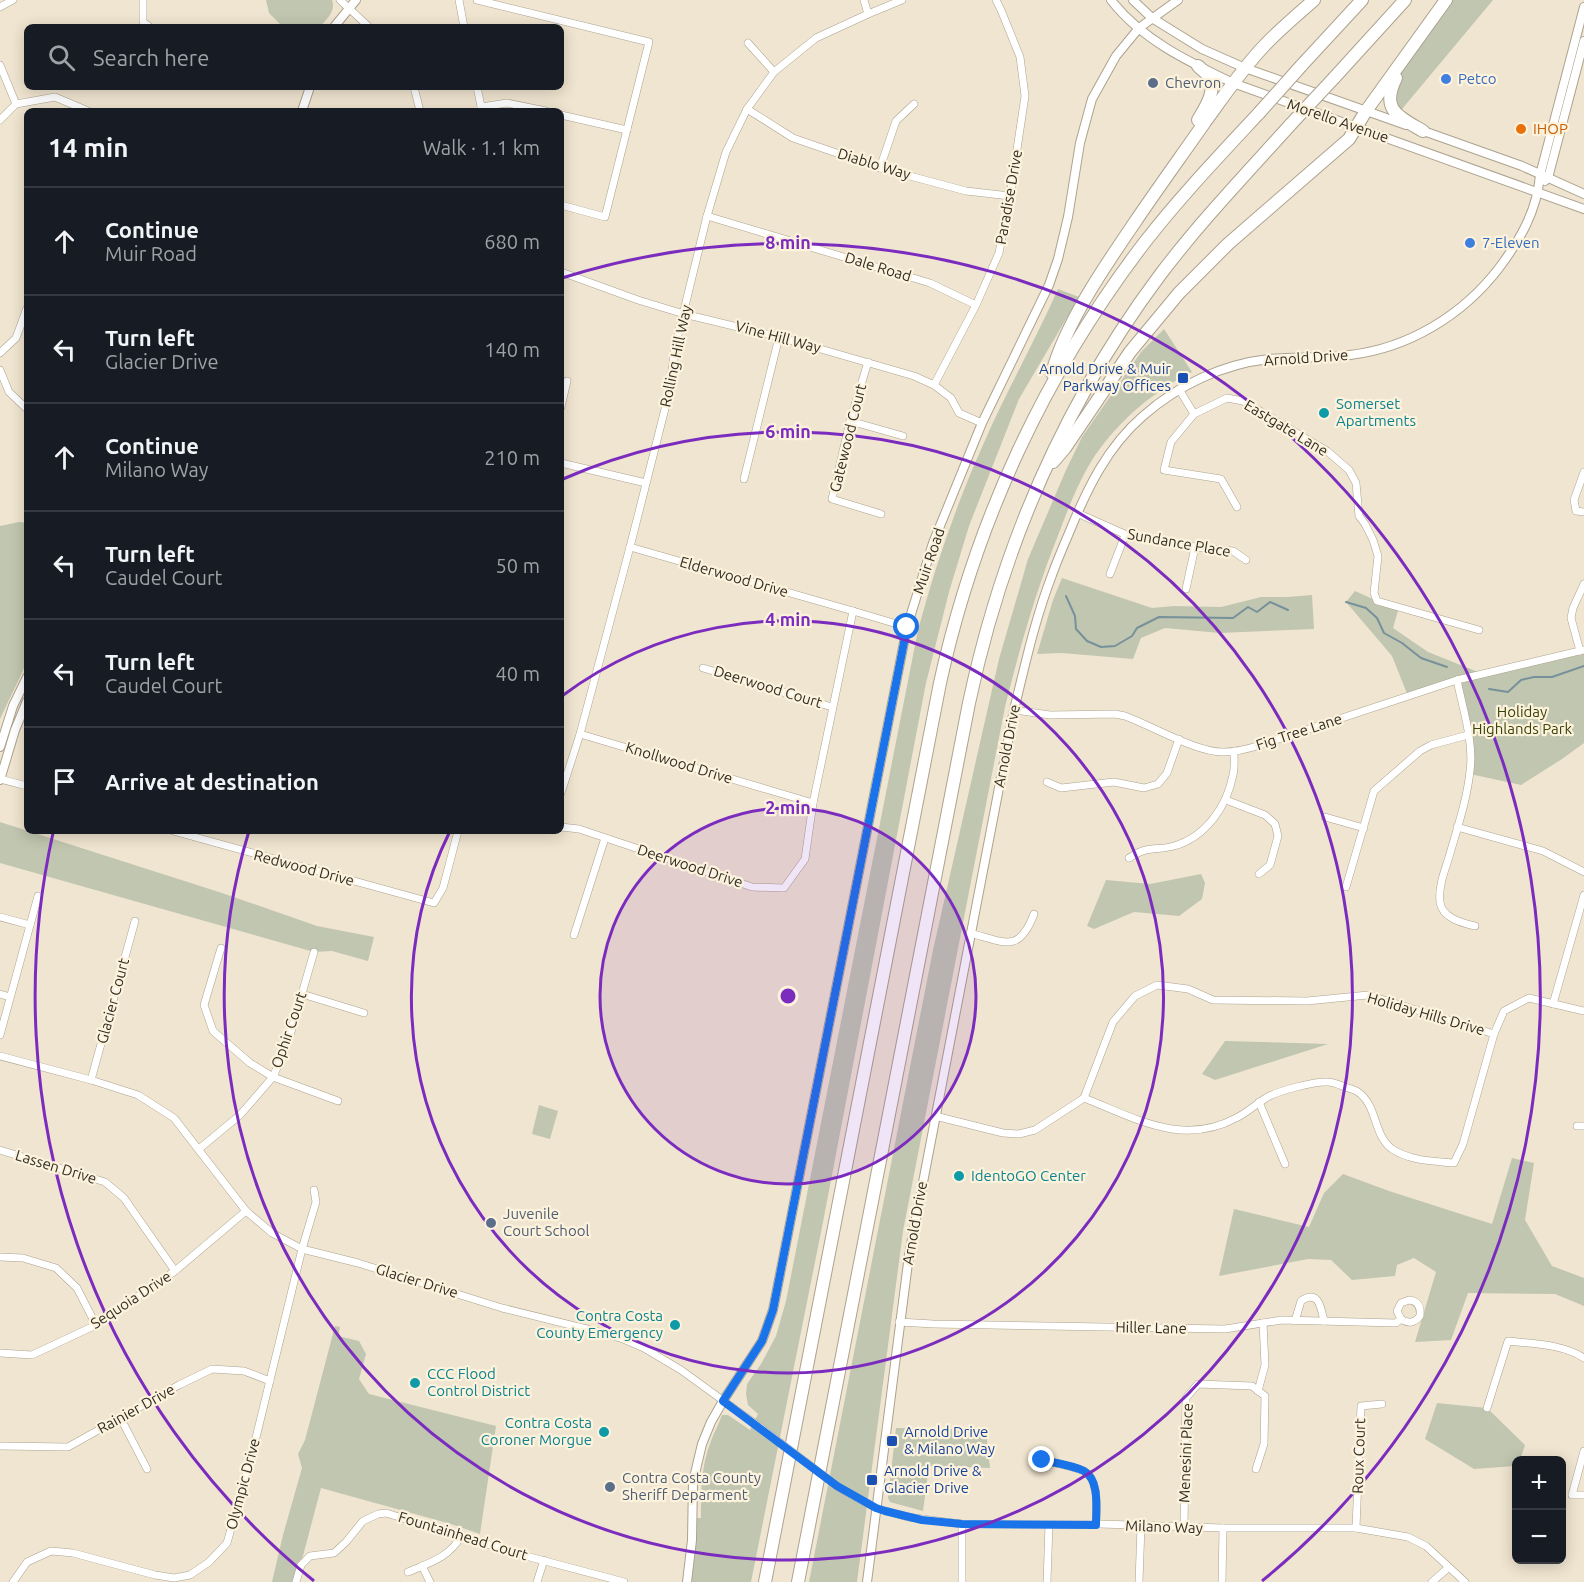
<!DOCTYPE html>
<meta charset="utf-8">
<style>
body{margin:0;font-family:Ubuntu,sans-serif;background:#20242c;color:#f1f3f6}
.controls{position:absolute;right:18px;bottom:18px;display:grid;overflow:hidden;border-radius:9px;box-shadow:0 3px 15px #0003}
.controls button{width:54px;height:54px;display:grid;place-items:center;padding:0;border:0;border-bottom:2px solid #363941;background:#171b24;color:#f1f3f6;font:30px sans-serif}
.stop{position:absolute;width:18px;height:18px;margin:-14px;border:4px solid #1a73e8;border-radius:50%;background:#fff}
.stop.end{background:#1a73e8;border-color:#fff;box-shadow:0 2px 6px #0008}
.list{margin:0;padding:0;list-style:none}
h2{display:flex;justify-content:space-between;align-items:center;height:78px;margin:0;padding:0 24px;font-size:26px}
h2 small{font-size:20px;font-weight:400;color:#9ea1a6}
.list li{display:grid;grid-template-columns:39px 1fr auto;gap:18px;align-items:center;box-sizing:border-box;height:108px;padding:0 24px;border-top:2px solid #363941}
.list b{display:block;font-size:22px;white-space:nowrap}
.list p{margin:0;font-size:20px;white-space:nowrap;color:#9ea1a6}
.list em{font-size:20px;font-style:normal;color:#9ea1a6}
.icon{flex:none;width:33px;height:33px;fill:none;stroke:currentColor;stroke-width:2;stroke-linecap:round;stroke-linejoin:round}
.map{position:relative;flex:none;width:1584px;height:1582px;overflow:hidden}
.search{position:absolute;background:#171b24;box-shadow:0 3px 15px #0003;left:24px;top:24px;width:540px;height:66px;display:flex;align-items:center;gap:15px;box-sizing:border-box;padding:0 21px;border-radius:9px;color:#9ea1a6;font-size:22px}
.panel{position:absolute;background:#171b24;box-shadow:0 3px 15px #0003;left:24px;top:108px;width:540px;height:726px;border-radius:9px}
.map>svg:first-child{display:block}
</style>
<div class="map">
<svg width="1584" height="1582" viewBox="0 0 1584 1582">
<rect width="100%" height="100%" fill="#f0e5d0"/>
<g fill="#c1c6b0">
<path d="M 266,0 L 332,0 C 336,12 327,18 320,27 L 283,27 L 269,13 Z"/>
<polygon points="1446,0 1493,0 1397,115 1392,87"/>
<path d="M 1058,289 L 1079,297 L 1019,399 L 969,526 L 949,592 L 926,683 L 823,1222 L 751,1582 L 687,1582 L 693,1518 L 701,1518 C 701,1492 701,1465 711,1441 C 714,1432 719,1424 722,1415 L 728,1415 L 750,1430 L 758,1414 L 748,1405 L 746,1394 L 747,1384 L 761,1364 L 776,1336 L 786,1301 L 918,630 C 935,567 956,505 983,445 C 1006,392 1035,341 1058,289 Z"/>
<path d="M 1164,329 L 1192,372 C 1155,390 1120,420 1096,454 C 1080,478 1069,506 1059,533 C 1036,590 1020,647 1005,707 L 903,1231 L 857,1582 L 809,1582 L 933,950 L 999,659 L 1028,559 L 1066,470 L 1082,437 L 1141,352 Z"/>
<polygon points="19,522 27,523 27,662 0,719 0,526"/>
<polygon points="1062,578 1152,608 1174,606 1221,607 1261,597 1287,597 1312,595 1314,629 1220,633 1165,628 1141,638 1133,659 1062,653 1037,654 1053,600"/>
<polygon points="1355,591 1377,601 1399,607 1393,628 1428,652 1483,674 1584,650 1584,743 1562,759 1521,785 1470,774 1472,754 1458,681 1408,696 1392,656 1346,602"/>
<polygon points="0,822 222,893 317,926 374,937 368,961 332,951 314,952 0,863"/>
<polygon points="1201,874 1205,883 1202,899 1179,916 1134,912 1094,929 1087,926 1106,880 1150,884"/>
<polygon points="1225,1041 1328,1044 1215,1080 1202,1074"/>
<polygon points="539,1105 558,1111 550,1139 532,1134"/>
<polygon points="1512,1158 1534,1163 1525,1220 1552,1266 1584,1278 1584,1306 1555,1294 1468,1293 1451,1340 1415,1342 1436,1272 1414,1258 1397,1265 1395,1276 1352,1280 1331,1260 1308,1259 1219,1276 1234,1209 1309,1227 1324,1193 1343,1174 1389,1191 1492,1224"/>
<polygon points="335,1326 340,1327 338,1336 359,1341 366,1354 359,1379 369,1394 496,1426 480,1534 451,1524 321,1488 296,1582 272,1582 283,1535 302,1468 298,1454 305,1440"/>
<polygon points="1437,1403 1487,1408 1525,1445 1520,1460 1516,1460 1516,1466 1474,1469 1425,1439"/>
<polygon points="896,1428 986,1430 990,1468 929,1466 923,1511 890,1502 888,1498"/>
</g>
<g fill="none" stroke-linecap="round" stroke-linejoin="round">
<g stroke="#77919a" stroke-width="2">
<polyline points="1066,596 1075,616 1076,629 1087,641 1101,647 1115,646 1132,636 1137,628 1159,617 1233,618 1248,607 1257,612 1270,602 1288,610"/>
<polyline points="1346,602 1366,608 1377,618 1384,633 1402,643 1421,658 1447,667"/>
<polyline points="1489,689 1508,692 1521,680 1534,677 1552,677 1584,666"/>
</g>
<defs>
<g id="minor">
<polyline points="143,0 143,22 150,27"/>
<polyline points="340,0 369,27"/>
<polyline points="459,0 464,27"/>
<polyline points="477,0 649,42 605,217 561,205"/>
<polyline points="864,0 868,14"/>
<polyline points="0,7 13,0"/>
<polyline points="748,43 774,72"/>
<polyline points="0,65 16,104"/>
<polyline points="414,87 420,111"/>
<polyline points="477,87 482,111"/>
<polyline points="481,107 507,103 546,111"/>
<polyline points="747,109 793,138 880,168 966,191 1010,196"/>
<polyline points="561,115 627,130"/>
<polyline points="0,120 16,104 55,97 88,111"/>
<polyline points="880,168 896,121 914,104"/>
<polyline points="707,216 930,283 976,305"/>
<polyline points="561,272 638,300 684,314 779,337 914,376 934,385 951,398 959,413 982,423"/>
<polyline points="0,353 16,338 27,308"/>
<polyline points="868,362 850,421 832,499 881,514"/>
<polyline points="0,370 9,392 27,409"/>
<polyline points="934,385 976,305 999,253 1010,196 1025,96 1020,57 1001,10 996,0"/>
<polyline points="1179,389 1194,414"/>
<polyline points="561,407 567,381"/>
<polyline points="850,421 903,436"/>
<polyline points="561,463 646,483"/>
<polyline points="1584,472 1574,500 1576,511 1584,512"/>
<polyline points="744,479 779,337"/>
<polyline points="1237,507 1221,479 1164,470 1171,442 1194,414 1227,398 1243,401 1327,451 1349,470 1356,483 1359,516 1365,524 1373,540 1378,556 1374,593 1377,601 1479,630"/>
<polyline points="1077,513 1129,536 1195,547 1233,551 1246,560"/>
<polyline points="630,547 853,611 907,627"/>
<polyline points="1110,574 1125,535"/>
<polyline points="1186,589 1195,547"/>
<polyline points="1580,651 1571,618 1573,608 1584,584"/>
<polyline points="703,668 832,707"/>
<path d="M 1457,680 C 1463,710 1474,742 1470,771 C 1467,800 1457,829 1449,857 C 1445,870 1438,887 1440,902 C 1442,918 1462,923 1475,926"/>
<path d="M 1014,710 L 1050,715 L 1115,714 L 1125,716 C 1152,726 1196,752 1223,752 C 1236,752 1248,749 1260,745 L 1457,680 L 1584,650"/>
<polyline points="580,734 813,803"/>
<polyline points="0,779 27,786"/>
<polyline points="1047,782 1061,788 1114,782 1144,788 1158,784 1167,773 1179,739"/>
<polyline points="561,793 580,734 630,547 669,393 675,347 707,216 726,152 747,109 774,72 816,38 868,14 902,0"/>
<polyline points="1226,800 1265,815 1275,824 1278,836 1270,865 1259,874"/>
<polyline points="1325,817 1364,828"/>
<polyline points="561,827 579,829 752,887 784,888 805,859 813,803 853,611"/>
<polyline points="1457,827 1543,851 1584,872"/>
<polyline points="173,831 434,903 443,888 458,831"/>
<path d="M 1129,858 C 1134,855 1140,851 1146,850 C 1155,848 1164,849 1174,846 C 1206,837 1227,806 1233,775 C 1235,767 1234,759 1234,751"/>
<polyline points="1346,887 1374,791 1420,751 1431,745 1468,735"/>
<polyline points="0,917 30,925"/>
<path d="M 970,933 C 1004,942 1019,954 1034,914"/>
<polyline points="574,935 605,838"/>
<polyline points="221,948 204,1005 213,1031 250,1063 273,1077 338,1101"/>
<polyline points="0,994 10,997"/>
<polyline points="302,994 364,1013"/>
<polyline points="1553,1004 1584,895"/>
<polyline points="0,1035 38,896"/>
<polyline points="0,1056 91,1080 138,1095 174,1118 246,1211 272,1233 302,1249 358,1263 502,1308 599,1332 623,1339 644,1348 681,1370 761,1428"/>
<polyline points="91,1080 135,921"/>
<path d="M 1084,1098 C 1135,1118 1182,1147 1236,1118 C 1247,1113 1256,1104 1266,1098 C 1277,1091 1315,1081 1328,1082 C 1333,1082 1340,1085 1345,1087 C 1349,1088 1354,1089 1358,1092 C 1378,1106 1373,1135 1392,1149 C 1410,1161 1434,1161 1454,1163 L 1463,1144 L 1494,1034 L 1504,1011 L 1529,998 L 1584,1011"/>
<polyline points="1259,1102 1285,1164"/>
<polyline points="935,1116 1003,1133 1019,1134 1035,1130 1084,1098 1113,1022 1135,996 1157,985 1188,989 1213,1000 1307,1001 1368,995 1494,1034"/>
<polyline points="1577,1126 1584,1126"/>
<polyline points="199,1149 240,1115 273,1077 288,1042 314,952"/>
<polyline points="0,1150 105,1182 124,1198 175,1271"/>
<polyline points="0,1257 23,1258 56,1268 77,1288 96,1325"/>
<path d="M 1295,1321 L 1301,1301 C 1319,1289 1321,1308 1324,1321"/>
<path d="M 899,1322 L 933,1324 L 1225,1329 L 1282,1320 L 1396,1323 L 1401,1319 C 1408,1324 1415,1323 1420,1316 C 1421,1307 1418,1301 1409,1300 L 1401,1303 L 1397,1311 L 1401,1319"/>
<polyline points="0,1353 32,1355 96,1325 175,1271 246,1211"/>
<polyline points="1258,1391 1265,1365 1263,1323"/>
<path d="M 1487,1408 L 1508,1341 C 1534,1344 1562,1344 1584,1358"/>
<polyline points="121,1419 147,1469"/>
<polyline points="0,1446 68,1447 179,1385 212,1369 244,1371 270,1381"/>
<polyline points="1584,1451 1572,1495 1584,1495"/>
<path d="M 1042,1460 C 1055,1463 1072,1466 1084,1471 C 1100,1480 1096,1509 1096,1525"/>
<polyline points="852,1495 876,1508 907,1517 962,1524 1100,1524 1223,1528 1356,1528 1408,1537 1426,1546 1465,1582"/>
<polyline points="1184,1527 1186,1398 1198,1384 1252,1386 1265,1396 1264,1444 1256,1469"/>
<polyline points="1356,1528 1361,1406 1382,1404"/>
<polyline points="422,1566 430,1582"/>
<path d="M 408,1572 C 429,1563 450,1557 461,1536"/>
<polyline points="13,1582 27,1562 51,1551 73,1553 155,1575 174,1578 190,1575 209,1562 227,1543 252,1454 302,1249 316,1202 314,1190"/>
<polyline points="296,1582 301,1565 310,1556 334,1553 346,1542 363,1521 378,1514 386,1513 526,1556 624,1582"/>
<polyline points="537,1582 544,1560"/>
<polyline points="962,1582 962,1524"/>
<polyline points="1047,1582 1049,1525"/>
<polyline points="1139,1582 1141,1526"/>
<polyline points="1222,1582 1223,1528"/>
<polyline points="1432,1582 1448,1568"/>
</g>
<g id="tertiary">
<path d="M 1111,0 C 1142,40 1189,62 1233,83 L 1584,209"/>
<polyline points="1133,0 1152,18 1202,49 1245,68 1406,125"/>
<polyline points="334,27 356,0"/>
<polyline points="302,111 310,87"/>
<polyline points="1418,129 1522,166 1584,194"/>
<polyline points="1545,181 1548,178 1584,41"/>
<polyline points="0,747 13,706 27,677"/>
<polyline points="0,780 15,730 27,701"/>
<polyline points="687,1582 692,1540 693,1482 702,1444 711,1422 723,1401 762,1341 773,1310 907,627 933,543 982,423 1049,285 1058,259 1068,217 1080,143 1092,99 1116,56 1139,28 1178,0"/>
<path d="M 867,1582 L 909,1255 L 1014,710 C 1025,665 1035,619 1052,575 C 1057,561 1063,547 1069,533 C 1087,489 1107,447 1143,416 C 1178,385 1223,364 1269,359 C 1296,356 1323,359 1350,355 C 1409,348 1463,315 1499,268 C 1520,240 1537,211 1540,175 L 1584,7"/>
</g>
<g id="motorway">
<path d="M 1198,66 C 1201,69 1207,73 1209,77 C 1217,91 1205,108 1198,120"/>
<polyline points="1301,66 1362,0"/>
<polyline points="1334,78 1405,0"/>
<path d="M 1396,78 C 1380,110 1399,117 1423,131"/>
<path d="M 1052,373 C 1066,322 1105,266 1135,222 C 1158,188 1182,155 1205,122 C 1224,96 1242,69 1264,46 C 1279,30 1297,15 1314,0"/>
<polyline points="1053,462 1065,448 1130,352 1179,293 1228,244 1349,139 1366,111 1446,0"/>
<path d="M 765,1582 L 940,683 C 975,523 1045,372 1145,242 C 1180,197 1220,155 1259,113"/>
<path d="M 798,1582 L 969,703 C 1002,548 1065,402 1160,275 C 1200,222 1246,174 1291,124"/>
</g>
</defs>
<use href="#minor" stroke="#aca28e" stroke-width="8"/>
<use href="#tertiary" stroke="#aca28e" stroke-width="10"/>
<use href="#motorway" stroke="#aca28e" stroke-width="14"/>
<use href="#minor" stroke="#fff" stroke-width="7"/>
<use href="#tertiary" stroke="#fff" stroke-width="8"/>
<use href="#motorway" stroke="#fff" stroke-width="12"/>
<defs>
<polyline id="minor-bridge" points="761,1428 837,1486 852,1495"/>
<g id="motorway-bridge">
<polyline points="1259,113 1301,66"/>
<polyline points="1291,124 1334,78"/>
</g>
</defs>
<use href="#minor-bridge" stroke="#aca28e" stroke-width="8" stroke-linecap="butt"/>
<use href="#motorway-bridge" stroke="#aca28e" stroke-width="14" stroke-linecap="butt"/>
<use href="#minor-bridge" stroke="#fff" stroke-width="7"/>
<use href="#motorway-bridge" stroke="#fff" stroke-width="12"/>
</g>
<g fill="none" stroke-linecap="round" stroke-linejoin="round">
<path stroke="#1a73e8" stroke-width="8" d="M 907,627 L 773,1310 L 762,1341 L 723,1401 L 837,1486 L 876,1508 L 885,1511 L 922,1520 L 962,1524 L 1096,1525 C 1096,1509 1100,1480 1084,1471 C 1072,1465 1055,1463 1042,1460"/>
</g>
<circle cx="788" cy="996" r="188" fill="#7b2cbf" fill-opacity=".12"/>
<g fill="none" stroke="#7b2cbf" stroke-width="3">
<circle cx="788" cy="996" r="188"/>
<path d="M562 696A376 376 0 1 1 450 831"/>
<path d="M563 479A564 564 0 1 1 249 831"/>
<path d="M314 1581A753 753 0 0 1 53 833M562 278A753 753 0 0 1 1262 1581"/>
</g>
<g fill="#3f7fe0" stroke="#fdf3dd" stroke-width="2">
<circle cx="1446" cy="79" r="6"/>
<circle cx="1470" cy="243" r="6"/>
</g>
<g fill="#5c6f8a" stroke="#fdf3dd" stroke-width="2">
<circle cx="1153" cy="83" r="6"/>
<circle cx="491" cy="1223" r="6"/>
<circle cx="610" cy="1487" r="6"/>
</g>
<circle fill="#e8710a" stroke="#fdf3dd" stroke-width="2" cx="1521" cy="129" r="6"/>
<g fill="#1a4fb4" stroke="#fdf3dd" stroke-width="2">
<rect x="1177" y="372" width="12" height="12" rx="3"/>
<rect x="886" y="1435" width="12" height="12" rx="3"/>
<rect x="866" y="1474" width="12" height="12" rx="3"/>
</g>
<g fill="#0f9aa8" stroke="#fdf3dd" stroke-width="2">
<circle cx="1324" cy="413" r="6"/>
<circle cx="959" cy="1176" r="6"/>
<circle cx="675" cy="1325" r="6"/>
<circle cx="415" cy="1383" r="6"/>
<circle cx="604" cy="1432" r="6"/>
</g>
<g text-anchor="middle" stroke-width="4.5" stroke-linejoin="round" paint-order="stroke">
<g font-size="15" fill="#366cbe" stroke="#fdf3dd" text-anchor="start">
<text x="1458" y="84">Petco</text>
<text x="1482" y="248">7-Eleven</text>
</g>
<g font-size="15" fill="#4e5e75" stroke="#fdf3dd" text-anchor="start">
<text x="1165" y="88">Chevron</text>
<text x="503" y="1219">Juvenile<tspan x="503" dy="17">Court School</tspan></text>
<text x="622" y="1483">Contra Costa County<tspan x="622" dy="17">Sheriff Deparment</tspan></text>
</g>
<g font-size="15" fill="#312d25" stroke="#fdf3dd">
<text transform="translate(1338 121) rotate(19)" y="5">Morello Avenue</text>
<text transform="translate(874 164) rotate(17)" y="5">Diablo Way</text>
<text transform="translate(1009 197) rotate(-80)" y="5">Paradise Drive</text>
<text transform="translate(878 267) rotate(17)" y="5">Dale Road</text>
<text transform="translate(778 337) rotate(15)" y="5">Vine Hill Way</text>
<text transform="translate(676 356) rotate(-78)" y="5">Rolling Hill Way</text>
<text transform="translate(1306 358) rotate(-4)" y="5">Arnold Drive</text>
<text transform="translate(1286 428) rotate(31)" y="5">Eastgate Lane</text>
<text transform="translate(848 438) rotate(-76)" y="5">Gatewood Court</text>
<text transform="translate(1179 543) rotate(10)" y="5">Sundance Place</text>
<text transform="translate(929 561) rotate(-71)" y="5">Muir Road</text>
<text transform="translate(734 577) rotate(16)" y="5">Elderwood Drive</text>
<text transform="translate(768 687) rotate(17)" y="5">Deerwood Court</text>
<text transform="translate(1299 732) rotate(-18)" y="5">Fig Tree Lane</text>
<text transform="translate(1007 746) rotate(-79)" y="5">Arnold Drive</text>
<text transform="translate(679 763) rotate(17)" y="5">Knollwood Drive</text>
<text transform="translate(690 866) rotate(18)" y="5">Deerwood Drive</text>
<text transform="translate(304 868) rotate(15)" y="5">Redwood Drive</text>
<text transform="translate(113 1001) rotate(-75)" y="5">Glacier Court</text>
<text transform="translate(1426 1014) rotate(16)" y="5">Holiday Hills Drive</text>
<text transform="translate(289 1030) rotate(-71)" y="5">Ophir Court</text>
<text transform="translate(56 1167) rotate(17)" y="5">Lassen Drive</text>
<text transform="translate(915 1223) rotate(-80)" y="5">Arnold Drive</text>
<text transform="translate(417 1281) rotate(17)" y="5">Glacier Drive</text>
<text transform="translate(131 1300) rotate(-33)" y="5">Sequoia Drive</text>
<text transform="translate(1151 1328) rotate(1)" y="5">Hiller Lane</text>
<text transform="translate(136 1409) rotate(-29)" y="5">Rainier Drive</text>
<text transform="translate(1186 1453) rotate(-88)" y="5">Menesini Place</text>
<text transform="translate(1359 1456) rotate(-88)" y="5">Roux Court</text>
<text transform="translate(243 1484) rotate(-75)" y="5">Olympic Drive</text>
<text transform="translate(1164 1527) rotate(2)" y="5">Milano Way</text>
<text transform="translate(463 1536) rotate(17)" y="5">Fountainhead Court</text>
</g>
<g font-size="15" fill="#c56008" stroke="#fdf3dd" text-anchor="start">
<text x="1533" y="134">IHOP</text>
</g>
<g font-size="15" fill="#164399" stroke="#fdf3dd" text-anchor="start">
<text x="1171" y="374" text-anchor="end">Arnold Drive &amp; Muir<tspan x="1171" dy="17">Parkway Offices</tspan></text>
<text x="904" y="1437">Arnold Drive<tspan x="904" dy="17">&amp; Milano Way</tspan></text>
<text x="884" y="1476">Arnold Drive &amp;<tspan x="884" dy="17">Glacier Drive</tspan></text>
</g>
<g font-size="15" fill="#0d838f" stroke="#fdf3dd" text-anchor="start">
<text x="1336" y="409">Somerset<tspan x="1336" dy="17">Apartments</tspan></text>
<text x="971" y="1181">IdentoGO Center</text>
<text x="663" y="1321" text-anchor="end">Contra Costa<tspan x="663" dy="17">County Emergency</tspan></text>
<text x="427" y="1379">CCC Flood<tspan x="427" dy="17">Control District</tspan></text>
<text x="592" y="1428" text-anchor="end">Contra Costa<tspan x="592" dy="17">Coroner Morgue</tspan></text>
</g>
<g font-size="15" fill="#3b4207" stroke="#fdf3dd">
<text x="1522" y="717">Holiday<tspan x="1522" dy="17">Highlands Park</tspan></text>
</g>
</g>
<circle cx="788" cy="996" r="9" fill="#7b2cbf" stroke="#fdf3dd" stroke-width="3"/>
<g font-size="18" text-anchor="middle" font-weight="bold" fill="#7b2cbf" stroke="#fdf3dd" stroke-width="4.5" stroke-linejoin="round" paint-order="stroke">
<text x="788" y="249">8 min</text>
<text x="788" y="438">6 min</text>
<text x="788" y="626">4 min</text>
<text x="788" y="814">2 min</text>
</g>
</svg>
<div class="controls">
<button>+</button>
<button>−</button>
</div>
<div class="stop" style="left:907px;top:627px"></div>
<div class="stop end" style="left:1042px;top:1460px"></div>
<div class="search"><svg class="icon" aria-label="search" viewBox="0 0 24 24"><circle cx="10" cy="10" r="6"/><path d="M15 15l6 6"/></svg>Search here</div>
<section class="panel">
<h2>14 min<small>Walk · 1.1 km</small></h2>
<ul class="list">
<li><svg class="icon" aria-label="ahead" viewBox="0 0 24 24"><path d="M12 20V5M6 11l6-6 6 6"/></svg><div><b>Continue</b><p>Muir Road</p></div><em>680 m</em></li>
<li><svg class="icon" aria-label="left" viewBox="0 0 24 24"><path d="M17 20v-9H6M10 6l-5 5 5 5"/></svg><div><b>Turn left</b><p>Glacier Drive</p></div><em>140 m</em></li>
<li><svg class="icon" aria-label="ahead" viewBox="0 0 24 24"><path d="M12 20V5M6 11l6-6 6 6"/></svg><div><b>Continue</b><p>Milano Way</p></div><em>210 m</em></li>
<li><svg class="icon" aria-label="left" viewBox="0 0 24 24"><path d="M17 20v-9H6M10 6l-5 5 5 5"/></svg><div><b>Turn left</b><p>Caudel Court</p></div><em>50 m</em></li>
<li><svg class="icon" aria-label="left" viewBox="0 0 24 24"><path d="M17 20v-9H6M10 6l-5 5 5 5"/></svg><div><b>Turn left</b><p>Caudel Court</p></div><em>40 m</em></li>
<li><svg class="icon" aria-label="arrive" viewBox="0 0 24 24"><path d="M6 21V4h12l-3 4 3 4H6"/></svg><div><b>Arrive at destination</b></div></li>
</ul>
</section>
</div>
